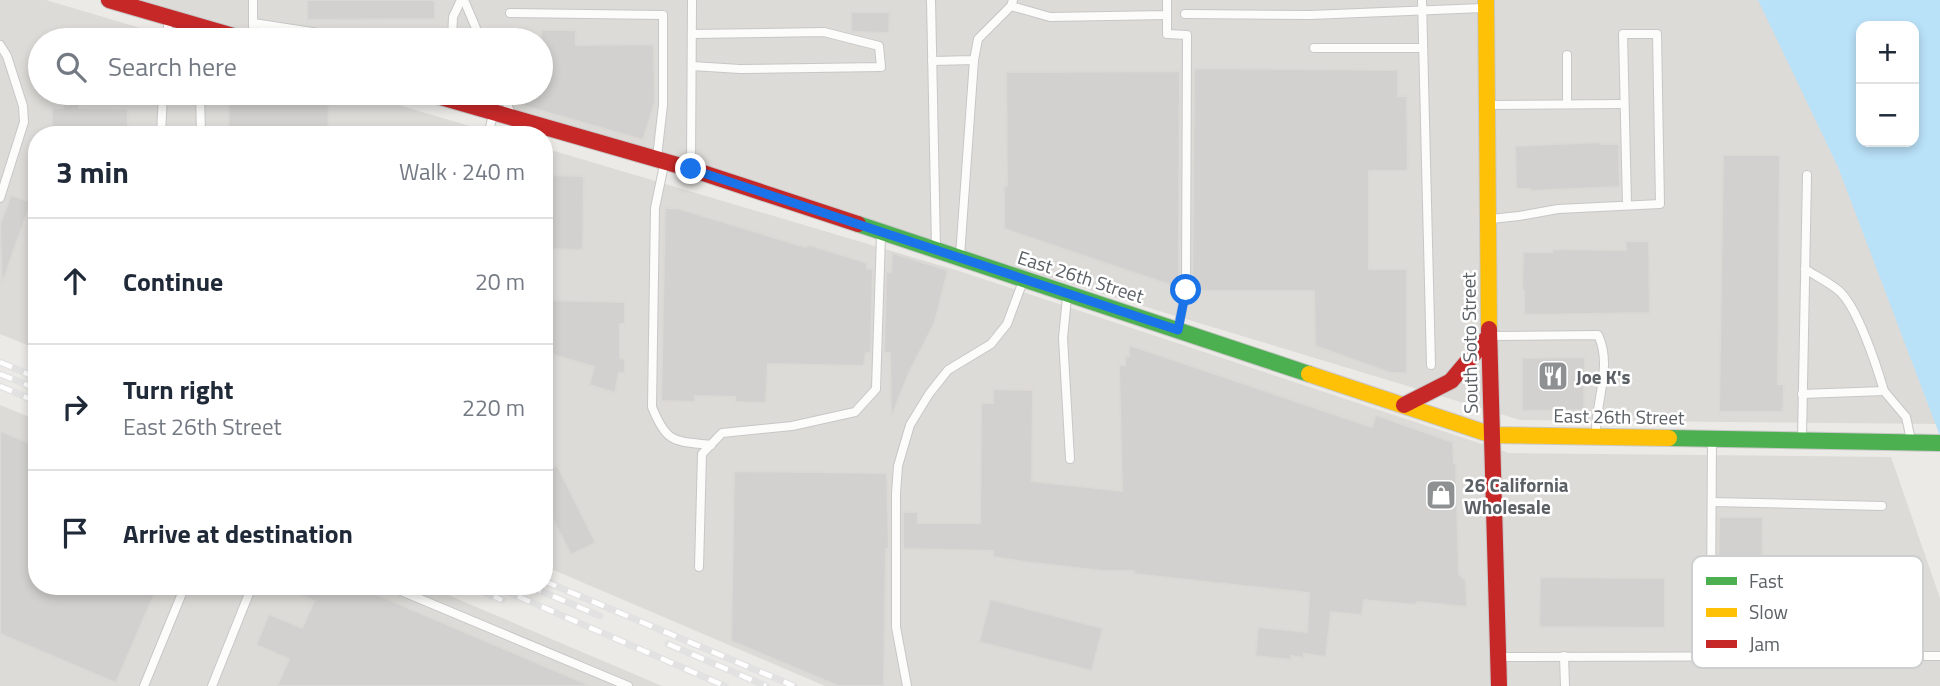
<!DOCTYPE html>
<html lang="en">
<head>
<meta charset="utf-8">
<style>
  body { margin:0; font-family:"Titillium Web",sans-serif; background:#f6f6f7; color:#1f2937 }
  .controls { position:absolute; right:21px; top:21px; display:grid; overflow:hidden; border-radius:14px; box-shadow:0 4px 10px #0003 }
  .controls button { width:63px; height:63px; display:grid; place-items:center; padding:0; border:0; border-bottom:2px solid #e0e1e3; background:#fff; color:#1f2937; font:35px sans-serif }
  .stop { position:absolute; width:21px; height:21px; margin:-16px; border:5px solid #1a73e8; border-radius:50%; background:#fff }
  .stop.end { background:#1a73e8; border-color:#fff; box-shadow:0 2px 7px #0008 }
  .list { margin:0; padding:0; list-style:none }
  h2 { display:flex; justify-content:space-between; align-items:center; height:91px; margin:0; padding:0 28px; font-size:30px }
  h2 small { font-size:23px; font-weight:400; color:#747a83 }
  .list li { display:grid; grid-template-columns:46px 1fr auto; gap:21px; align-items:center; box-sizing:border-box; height:126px; padding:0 28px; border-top:2px solid #e0e1e3 }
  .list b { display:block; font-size:26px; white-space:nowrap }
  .list p { margin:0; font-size:23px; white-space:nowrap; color:#747a83 }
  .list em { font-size:23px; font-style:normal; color:#747a83 }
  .icon { flex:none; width:38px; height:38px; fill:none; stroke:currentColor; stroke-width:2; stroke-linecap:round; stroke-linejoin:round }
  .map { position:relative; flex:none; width:1940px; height:686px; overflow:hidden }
  .search { position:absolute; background:#fff; box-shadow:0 4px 10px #0003; left:28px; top:28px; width:525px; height:77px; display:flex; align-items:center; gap:18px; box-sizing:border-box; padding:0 24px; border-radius:38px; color:#747a83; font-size:26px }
  .panel { position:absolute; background:#fff; box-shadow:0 4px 10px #0003; left:28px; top:126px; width:525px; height:469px; border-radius:28px }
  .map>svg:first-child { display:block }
</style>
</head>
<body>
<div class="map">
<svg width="1940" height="686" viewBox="0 0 1940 686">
  <rect width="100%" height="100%" fill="#eceae6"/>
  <g fill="#dddbd7" fill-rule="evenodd">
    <path d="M0 0H46L181 40H40V93H358L500 135H37V349L0 334Z"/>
    <path d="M130 0H1940V424L1520 420 438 93H541V40H264ZM1861 26H1914V142H1861Z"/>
    <path d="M544 148 959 271 1509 453 1891 457 1940 598V686H825L544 566Z"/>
    <path d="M0 405 37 420V586H427L662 686H0Z"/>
  </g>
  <path fill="#b9e1f8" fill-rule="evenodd" d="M1758 0H1940V436L1838 167ZM1861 26H1914V142H1861Z"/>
  <g fill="#d2d1cf" stroke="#dbd9d5" stroke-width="2">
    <path d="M307 0H435V19L307 20Z"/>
    <path d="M851 12H890L889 33 851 32Z"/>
    <path d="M541 30H576V45L654 44 655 102 643 140 514 103 510 93H541Z"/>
    <path d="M1194 68 1398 70V96H1407L1408 171H1369V269H1407V373H1390L1315 346 1314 291H1192Z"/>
    <path d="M1180 71 1179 288 1004 229V187L1007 186 1006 72Z"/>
    <path d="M229 93H329L328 135H228Z"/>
    <path d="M63 94H79V108L128 109V135H52V108H63Z"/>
    <path d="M1601 142V144H1619L1620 187 1530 191V189H1516L1515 146Z"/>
    <path d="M1723 155H1780L1778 384H1784L1783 412H1719Z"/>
    <path d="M544 175 584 176 583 250 544 249Z"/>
    <path d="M11 195 31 202 2 284 0 224Z"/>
    <path d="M665 208H677L805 247 810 245 867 263V268L873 269 871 353H866L864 366 768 364 766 403 735 402V397L695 396V402L661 401Z"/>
    <path d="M1625 241H1649L1650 313 1524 315V291H1522L1523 252H1552V249L1626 250Z"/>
    <path d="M892 253 948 270 935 322 909 373 891 418 890 353H884L886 271 891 272Z"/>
    <path d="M544 300 625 302V324H620V358L625 359V373H619L615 393 589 385 594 367 544 352Z"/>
    <path d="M1129 345 1372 427 1376 415 1453 442 1454 463H1456L1459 574 1466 581 1467 607 1417 602 1416 605 1364 600 1362 615 1331 612 1326 657 1304 654V658L1291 656V660L1255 656 1258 627 1307 632 1309 593 1133 574 1134 571H1103L1032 563 993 557V551L903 549V512H918V523H980L981 403H993V389L1033 390 1032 481 1122 491 1119 365H1125V356H1129Z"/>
    <path d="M1585 357 1584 410 1522 411V358Z"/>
    <path d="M0 431 37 446V586H158L116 683 0 634Z"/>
    <path d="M557 465 596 543 571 555 544 502V472Z"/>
    <path d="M734 471 887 473 889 549H886L884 686H838L731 641Z"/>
    <path d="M1719 517H1763L1762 574H1718Z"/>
    <path d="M1540 577 1665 578V628L1539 627Z"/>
    <path d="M279 586H357L591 686H277L289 659 256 645 261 633 269 614 302 628 314 601Z"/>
    <path d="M990 599 1103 628 1092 671 979 642Z"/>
  </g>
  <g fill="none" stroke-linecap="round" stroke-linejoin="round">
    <g stroke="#c7c7c7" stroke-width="10">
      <g id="lane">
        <path d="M464 0 481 40"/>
        <path d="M931 0 936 247"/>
        <path d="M1422 0 1431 365"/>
        <path d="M1011 6 1050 17 1167 15V0"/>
        <path d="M510 13 663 15V105L657 157"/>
        <path d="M1185 14 1310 15 1483 8"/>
        <path d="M1167 15V34L1187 35 1186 290 1178 328"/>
        <path d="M253 23 364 40"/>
        <path d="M166 40 169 20"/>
        <path d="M253 40V0"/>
        <path d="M452 40 453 17 461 0"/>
        <path d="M0 45 7 56 23 106 24 122 0 198"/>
        <path d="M1314 48H1423"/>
        <path d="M1567 55V104"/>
        <path d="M932 61 974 60 978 39 1011 6 1013 0"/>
        <path d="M692 66 740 69 881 67 879 46 824 32 692 34"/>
        <path d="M200 93 201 135"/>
        <path d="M503 93 510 112"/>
        <path d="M1491 105 1624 104"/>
        <path d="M161 135 163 93"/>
        <path d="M488 135 493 115"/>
        <path d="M664 165 655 208 652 407C667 444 674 441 711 445"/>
        <path d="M691 167 692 0"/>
        <path d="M1491 219 1519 216 1558 209 1660 204 1657 34H1623L1627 204"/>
        <path d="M960 256 974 60"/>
        <path d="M1067 297 1063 338 1070 459"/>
        <path d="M1492 336 1598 335C1613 365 1595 403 1596 434"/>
        <path d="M1884 391 1906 417 1911 440"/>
        <path d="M1802 394 1884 391C1877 367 1857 305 1838 290 1828 282 1816 276 1805 269"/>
        <path d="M1802 438 1807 175"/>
        <path d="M1712 442 1711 601 1771 602"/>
        <path d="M1712 502 1882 506"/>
        <path d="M699 567 702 454 722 433 792 426 855 412 876 389 881 235"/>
        <path d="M389 586 628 686"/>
        <path d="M1564 656 1565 686"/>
        <path d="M1501 657 1940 656"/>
        <path d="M144 686 185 586"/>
        <path d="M212 686 252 586"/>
        <path d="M907 686 896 627V493L898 466 910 425 929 394 948 370 991 344 1007 324 1023 281"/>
      </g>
    </g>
    <g stroke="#c8c8c8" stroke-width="18">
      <g id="fast">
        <path d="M858 224 1309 374"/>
        <path d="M1669 438 1940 443"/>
      </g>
    </g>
    <g stroke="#c8c8c8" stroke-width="18">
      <g id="slow">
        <path d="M1486 0 1489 329"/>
        <path d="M1309 374 1492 435 1669 438"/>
      </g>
    </g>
    <g stroke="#c8c8c8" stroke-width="18">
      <g id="jam">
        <path d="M109 0 247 40"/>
        <path d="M427 93 691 169 858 224"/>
        <path d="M1489 329 1499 686"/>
        <path d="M1404 405 1451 381 1489 336"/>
      </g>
    </g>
    <use href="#lane" stroke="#fcfcfb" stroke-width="8"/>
    <use href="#fast" stroke="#4caf50" stroke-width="16"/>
    <use href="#slow" stroke="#ffc107" stroke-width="16"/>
    <use href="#jam" stroke="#c62828" stroke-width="16"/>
    <g stroke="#e3e2e3" stroke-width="7">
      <g id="rail">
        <path d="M0 362 37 378"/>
        <path d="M0 374 37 389"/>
        <path d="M0 386 37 402"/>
        <path d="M544 581 794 686"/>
        <path d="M470 586 502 600"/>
        <path d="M494 586 725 686"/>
        <path d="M529 586 600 616"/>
        <path d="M668 644 766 686"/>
      </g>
    </g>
    <use href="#rail" stroke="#fff" stroke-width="4.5" stroke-dasharray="13" stroke-linecap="butt"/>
  </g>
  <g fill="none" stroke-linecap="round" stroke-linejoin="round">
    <path stroke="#1a73e8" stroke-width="9" d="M691 169 1178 330 1186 290"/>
  </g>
  <defs>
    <g id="restaurant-square" transform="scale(1.575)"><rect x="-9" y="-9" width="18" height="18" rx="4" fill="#8e9092" stroke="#fff"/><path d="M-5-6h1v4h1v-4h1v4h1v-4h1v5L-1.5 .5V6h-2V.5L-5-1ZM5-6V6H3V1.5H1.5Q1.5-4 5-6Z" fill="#fff"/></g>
    <g id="shop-square" transform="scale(1.575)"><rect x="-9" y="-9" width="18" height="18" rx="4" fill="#8e9092" stroke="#fff"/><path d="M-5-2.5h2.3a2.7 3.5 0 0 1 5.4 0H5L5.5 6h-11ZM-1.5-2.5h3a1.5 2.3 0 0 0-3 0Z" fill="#fff"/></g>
  </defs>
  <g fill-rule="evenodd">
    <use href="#restaurant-square" x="1553" y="376"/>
    <use href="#shop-square" x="1441" y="495"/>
  </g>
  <g text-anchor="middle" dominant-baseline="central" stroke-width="5" stroke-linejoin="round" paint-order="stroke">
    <g font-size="19" fill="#5b6065" stroke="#fff">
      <text transform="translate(1081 276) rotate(18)">East 26th Street</text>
      <text transform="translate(1469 343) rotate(-91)">South Soto Street</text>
      <text transform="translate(1619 416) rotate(1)">East 26th Street</text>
    </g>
    <g font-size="19" font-weight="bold" fill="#5b6065" stroke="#fff" text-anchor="start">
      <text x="1576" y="376">Joe K's</text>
      <text x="1464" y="484">26 California<tspan x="1464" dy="22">Wholesale</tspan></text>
    </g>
  </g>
  <rect x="1692" y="556" width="231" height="112" rx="10" fill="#fff" stroke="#cecfd1" stroke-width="2"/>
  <rect x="1706" y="577" width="31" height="8" fill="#4caf50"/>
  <rect x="1706" y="608" width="31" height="9" fill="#ffc107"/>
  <rect x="1706" y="640" width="31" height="8" fill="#c62828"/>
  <g font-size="19" fill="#5b6065">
    <text x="1749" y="588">Fast</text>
    <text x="1749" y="619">Slow</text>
    <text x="1749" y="651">Jam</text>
  </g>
</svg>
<div class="controls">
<button>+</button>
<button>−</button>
</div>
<div class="stop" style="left:1186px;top:290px"></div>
<div class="stop end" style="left:691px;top:169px"></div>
<div class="search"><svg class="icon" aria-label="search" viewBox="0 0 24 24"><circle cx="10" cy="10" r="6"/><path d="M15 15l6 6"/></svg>Search here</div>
<section class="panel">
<h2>3 min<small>Walk · 240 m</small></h2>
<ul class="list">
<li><svg class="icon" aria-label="ahead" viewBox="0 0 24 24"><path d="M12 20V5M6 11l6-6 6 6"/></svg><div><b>Continue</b></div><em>20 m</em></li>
<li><svg class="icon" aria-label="right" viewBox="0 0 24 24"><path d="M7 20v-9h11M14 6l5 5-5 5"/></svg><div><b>Turn right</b><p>East 26th Street</p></div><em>220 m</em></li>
<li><svg class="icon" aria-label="arrive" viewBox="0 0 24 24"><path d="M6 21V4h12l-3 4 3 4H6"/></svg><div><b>Arrive at destination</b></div></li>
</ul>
</section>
</div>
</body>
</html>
